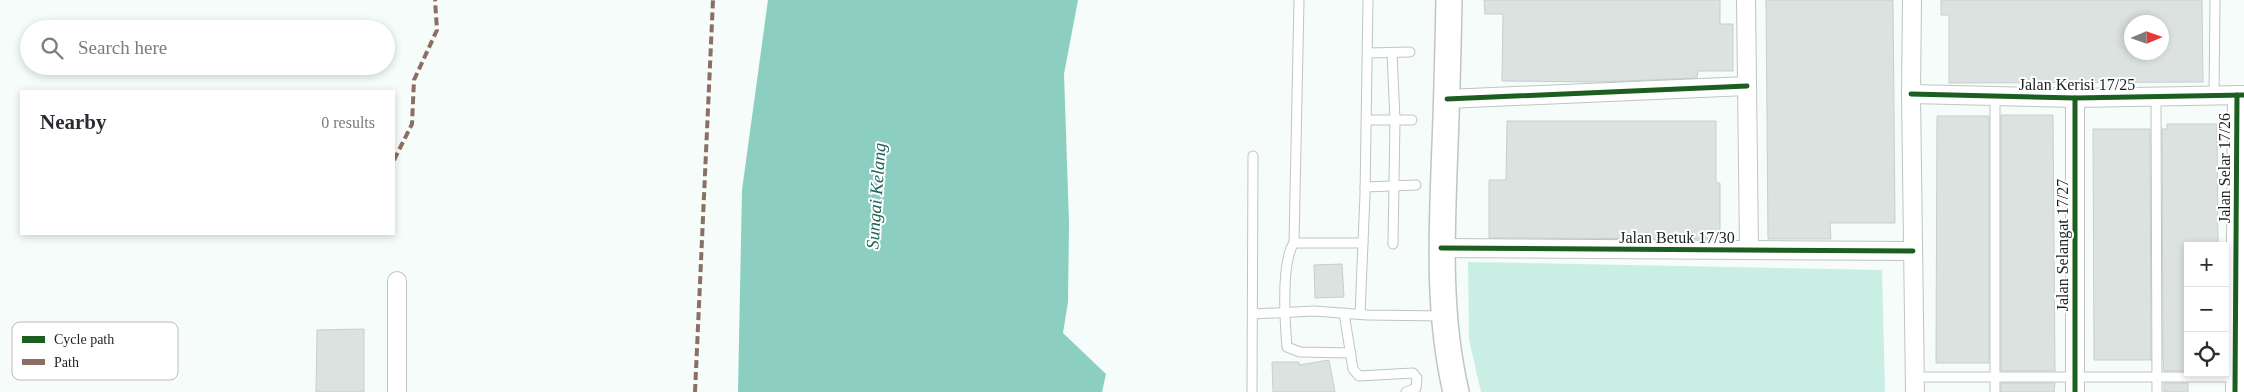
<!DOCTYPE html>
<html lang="en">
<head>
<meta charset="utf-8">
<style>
  body { margin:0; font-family:"Times New Roman",serif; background:#f2f2f3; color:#2b2b33 }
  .controls { position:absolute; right:15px; bottom:15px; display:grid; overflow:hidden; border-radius:0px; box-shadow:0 2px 8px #0003 }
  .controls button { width:45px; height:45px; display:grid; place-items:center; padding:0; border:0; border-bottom:1px solid #e1e1e2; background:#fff; color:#2b2b33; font:25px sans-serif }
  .compass { position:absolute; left:2124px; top:15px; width:45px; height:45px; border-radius:50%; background:#fff; box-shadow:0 2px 8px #0003; rotate:88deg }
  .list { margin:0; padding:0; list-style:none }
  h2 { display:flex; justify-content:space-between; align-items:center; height:65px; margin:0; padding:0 20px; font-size:21px }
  h2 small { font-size:16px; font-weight:400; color:#7c7c81 }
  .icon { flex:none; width:28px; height:28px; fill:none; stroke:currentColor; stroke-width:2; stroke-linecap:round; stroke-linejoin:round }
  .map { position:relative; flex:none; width:2244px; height:392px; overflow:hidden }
  .search { position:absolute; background:#fff; box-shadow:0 2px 8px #0003; left:20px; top:20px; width:375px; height:55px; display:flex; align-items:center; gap:12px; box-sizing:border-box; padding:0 18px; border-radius:28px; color:#7c7c81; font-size:19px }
  .panel { position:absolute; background:#fff; box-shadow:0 2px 8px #0003; left:20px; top:90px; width:375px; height:145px; border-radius:0px }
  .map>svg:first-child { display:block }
</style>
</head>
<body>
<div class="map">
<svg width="2244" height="392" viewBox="0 0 2244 392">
  <rect width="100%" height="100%" fill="#f5fcfa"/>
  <path fill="#c9efe5" d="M1468 262 1882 270 1885 392H1481L1469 340Z"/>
  <path fill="#8ccfc0" d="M768 0H1078L1064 74 1069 223 1068 302 1063 333 1106 374 1102 392H738L742 190Z"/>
  <g fill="#dce2e0" stroke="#c8cecc" fill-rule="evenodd">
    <path d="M1484 0H1720V24H1733V71H1698L1697 78 1601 82 1502 81 1503 14H1485Z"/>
    <path d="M1766 0H1893L1895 223H1830L1831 239H1768Z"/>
    <path d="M1941 0H2202L2203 82 1949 83V15H1941ZM2132 22H2162V52H2132Z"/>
    <path d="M2001 115H2053L2055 371H2001Z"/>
    <path d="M1937 116H1989V363H1936Z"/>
    <path d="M1507 121H1716V183H1720V239L1489 238V180H1506Z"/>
    <path d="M2167 124H2217L2218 246H2188V371H2164L2163 360 2162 129H2167Z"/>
    <path d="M2093 129H2150L2151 360H2094Z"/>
    <path d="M1342 264 1344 297 1315 298 1314 265Z"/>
    <path d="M364 329V392H316L317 330Z"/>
    <path d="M1329 360 1335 392H1273L1272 362H1299V365Z"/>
    <path d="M2001 383H2055L2054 392H2001Z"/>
    <rect x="2164" y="383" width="24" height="9"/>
  </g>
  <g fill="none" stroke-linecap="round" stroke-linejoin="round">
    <g stroke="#bfc5c3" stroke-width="11">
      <g id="lane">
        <path d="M1368 53 1410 52"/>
        <path d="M1392 53 1395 120 1393 244"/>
        <path d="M1995 96V392"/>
        <path d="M2156 96 2157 392"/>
        <path d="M2214 96 2215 0"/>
        <path d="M1367 120H1412"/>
        <path d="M1365 187 1416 185"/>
        <path d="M1294 243 1299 0"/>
        <path d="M1344 313 1353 369 1359 376 1413 373 1417 378 1416 388 1406 392"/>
        <path d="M1253 314 1314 311 1367 315 1444 316"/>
        <path d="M1360 314 1365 195 1368 0"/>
        <path d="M1351 353 1300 352 1287 347C1285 323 1281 261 1294 243H1363"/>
        <path d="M1914 377H2235"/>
        <path d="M1252 392 1253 156"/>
      </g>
    </g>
    <g stroke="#bfc5c3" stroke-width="20">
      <g id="street">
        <path d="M1746 0 1749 249"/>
        <path d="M1912 0 1911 94 1915 392"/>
        <path d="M1911 94 2075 98 2244 95"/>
        <path d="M1447 99 1747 86"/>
        <path d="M1441 248 1913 251"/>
        <path d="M397 281V392"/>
        <path d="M2075 392V98"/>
        <path d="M2235 392 2237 95"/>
      </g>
    </g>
    <g stroke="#bfc5c3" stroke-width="28">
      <path id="secondary" d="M1449 0C1448 48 1447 97 1445 145 1442 227 1437 311 1456 392"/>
    </g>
    <use href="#lane" stroke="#fefffe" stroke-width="9"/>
    <use href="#street" stroke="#fefffe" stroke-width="18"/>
    <use href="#secondary" stroke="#fefffe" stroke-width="25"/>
    <g stroke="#8d6e63" stroke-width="4" stroke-dasharray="8 4" stroke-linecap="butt">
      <path d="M394 160 412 124 414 80 437 30 435 0"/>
      <path d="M695 392 713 0"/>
    </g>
    <g stroke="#fff" stroke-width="8">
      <g id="cycleway">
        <path d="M1911 94 2075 98 2244 95"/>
        <path d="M1447 99 1747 86"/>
        <path d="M1441 248 1913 251"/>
        <path d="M2075 392V98"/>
        <path d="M2235 392 2237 95"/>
      </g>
    </g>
    <use href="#cycleway" stroke="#1b5e20" stroke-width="5"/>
  </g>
  <g text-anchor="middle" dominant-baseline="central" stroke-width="4" stroke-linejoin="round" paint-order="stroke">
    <g font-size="16" fill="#1b2120" stroke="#fff">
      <text x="2077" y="84">Jalan Kerisi 17/25</text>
      <text transform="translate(2224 168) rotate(-90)">Jalan Selar 17/26</text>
      <text x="1677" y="237">Jalan Betuk 17/30</text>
      <text transform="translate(2062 245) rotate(-90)">Jalan Selangat 17/27</text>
    </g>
    <g font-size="18" font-style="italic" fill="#1c6557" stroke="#fff">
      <text transform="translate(876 196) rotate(-86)">Sungai Kelang</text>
    </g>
  </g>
  <rect x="12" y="322" width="166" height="58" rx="8" fill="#fff" stroke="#bbbcbc" stroke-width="1"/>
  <rect x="22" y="336" width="23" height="7" fill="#1b5e20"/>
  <rect x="22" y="359" width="23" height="6" fill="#8d6e63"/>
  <g font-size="14" fill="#1b2120">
    <text x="54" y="344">Cycle path</text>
    <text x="54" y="367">Path</text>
  </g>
</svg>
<div class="controls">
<button>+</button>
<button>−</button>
<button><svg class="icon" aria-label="locate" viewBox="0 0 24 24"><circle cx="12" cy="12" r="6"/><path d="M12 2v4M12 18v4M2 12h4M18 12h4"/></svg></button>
</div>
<svg class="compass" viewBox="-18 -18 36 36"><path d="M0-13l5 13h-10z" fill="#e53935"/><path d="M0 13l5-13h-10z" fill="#7c7c81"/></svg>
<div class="search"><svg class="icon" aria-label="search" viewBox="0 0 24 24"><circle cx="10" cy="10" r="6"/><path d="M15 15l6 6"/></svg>Search here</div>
<section class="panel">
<h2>Nearby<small>0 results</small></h2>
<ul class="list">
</ul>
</section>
</div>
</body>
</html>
